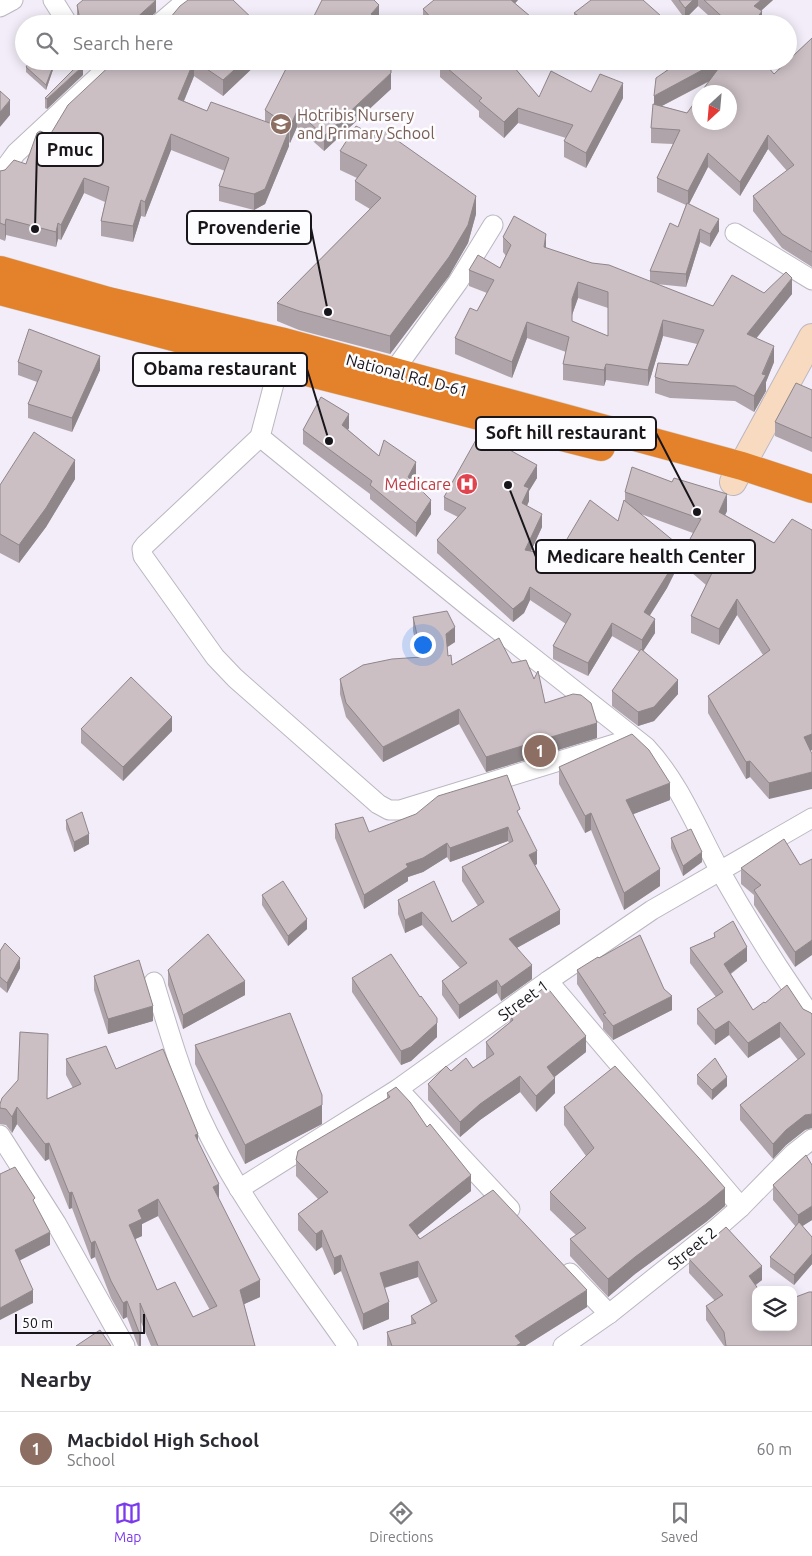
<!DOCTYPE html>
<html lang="en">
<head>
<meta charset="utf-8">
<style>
  body { margin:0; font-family:Ubuntu,sans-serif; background:#f7f7f7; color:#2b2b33 }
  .controls { position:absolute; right:15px; bottom:15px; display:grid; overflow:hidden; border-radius:10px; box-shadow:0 2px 12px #0003 }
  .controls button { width:45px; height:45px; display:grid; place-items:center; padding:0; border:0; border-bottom:1px solid #e1e1e2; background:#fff; color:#2b2b33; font:25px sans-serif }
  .compass { position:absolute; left:692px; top:85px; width:45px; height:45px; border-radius:50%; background:#fff; box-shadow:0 2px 12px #0003; rotate:206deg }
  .scale { position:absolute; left:15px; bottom:12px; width:130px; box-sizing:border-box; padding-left:5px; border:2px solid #18161a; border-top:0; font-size:14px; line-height:18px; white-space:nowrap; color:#18161a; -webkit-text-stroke:4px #fdfcfe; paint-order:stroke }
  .you { position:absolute; left:422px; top:644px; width:18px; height:18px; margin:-12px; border:4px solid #fff; border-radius:50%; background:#1a73e8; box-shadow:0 0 0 8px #1a73e833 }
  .badge { display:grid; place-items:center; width:32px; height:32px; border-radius:50%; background:#7c3aed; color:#fff; font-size:16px; font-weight:700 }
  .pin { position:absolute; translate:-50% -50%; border:2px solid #fff; box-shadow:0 1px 5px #0006 }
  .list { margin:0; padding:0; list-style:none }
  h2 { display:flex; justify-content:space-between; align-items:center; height:65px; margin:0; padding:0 20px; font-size:21px }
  h2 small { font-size:16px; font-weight:400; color:#7c7c81 }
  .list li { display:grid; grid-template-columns:32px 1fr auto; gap:15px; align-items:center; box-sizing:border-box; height:75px; padding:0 20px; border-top:1px solid #e1e1e2 }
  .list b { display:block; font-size:19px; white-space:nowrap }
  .list p { margin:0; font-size:16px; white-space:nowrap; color:#7c7c81 }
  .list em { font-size:16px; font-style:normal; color:#7c7c81 }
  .icon { flex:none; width:28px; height:28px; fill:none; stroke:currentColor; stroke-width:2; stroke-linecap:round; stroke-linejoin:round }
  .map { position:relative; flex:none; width:812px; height:1346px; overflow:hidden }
  .search { position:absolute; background:#fff; box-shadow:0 2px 12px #0003; left:15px; right:15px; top:15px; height:55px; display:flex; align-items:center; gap:12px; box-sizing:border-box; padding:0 18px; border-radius:28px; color:#7c7c81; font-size:19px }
  .sheet { height:140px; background:#fff }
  nav { display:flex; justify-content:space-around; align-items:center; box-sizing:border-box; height:70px; border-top:1px solid #e1e1e2; background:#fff; font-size:14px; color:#7c7c81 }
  nav a { display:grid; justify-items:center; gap:2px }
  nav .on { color:#7c3aed }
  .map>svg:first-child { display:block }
</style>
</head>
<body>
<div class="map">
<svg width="812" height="1346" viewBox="0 0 812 1346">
  <rect width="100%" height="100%" fill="#f2edf8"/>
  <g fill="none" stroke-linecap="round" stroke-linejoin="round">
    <g stroke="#bbb7c1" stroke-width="21">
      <g id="street">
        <path d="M53 0 68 24"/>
        <path d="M0 7 13 0"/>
        <path d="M159 24 187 0"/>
        <path d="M0 175 16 153 115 61"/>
        <path d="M735 233 812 280"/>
        <path d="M282 353 260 437 474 611 646 747C679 782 697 829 720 871 748 921 779 970 812 1017"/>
        <path d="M393 372 458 282 493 225"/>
        <path d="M260 437 145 545 142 549 143 556 215 657 235 678 378 804 389 810H400L621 742"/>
        <path d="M548 981 741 1207"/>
        <path d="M154 982C167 1025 180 1070 198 1112 236 1196 295 1270 348 1346"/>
        <path d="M398 1089 510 1209"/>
        <path d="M0 1135 56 1223 125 1346"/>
        <path d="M239 1189 398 1089 548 981 652 910 812 818"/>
        <path d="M570 1273 609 1314"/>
        <path d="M563 1346 609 1314 717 1228 741 1207 793 1154 812 1139"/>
      </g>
    </g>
    <g stroke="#bbb7c1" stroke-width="28">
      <path id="secondary" d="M733 482 812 337"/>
    </g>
    <g stroke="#d1d0d1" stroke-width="29">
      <g id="highway">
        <path d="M0 270 108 301 284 342 742 466 812 489"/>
        <path d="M0 291 279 365 601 447"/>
      </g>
    </g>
    <use href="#street" stroke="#fff" stroke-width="19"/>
    <use href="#secondary" stroke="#f7dabf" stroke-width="26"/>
    <use href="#highway" stroke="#e4822b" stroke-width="28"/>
  </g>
  <g fill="#afa4a9" fill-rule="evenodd">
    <path d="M518 0 515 3 537 24H423V9Z"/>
    <path d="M671 0H773L761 11 762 22 760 24H718L698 6 685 19Z"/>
    <path d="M77 5 156 12 143 24H78L77 17Z"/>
    <path d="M574 13 670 24H681H574Z"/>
    <path d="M812 38V267L782 248 753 211V196L787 171 768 149 740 196 708 167 689 204 719 231 710 247 700 242 686 287 656 284 713 306 764 293 792 294 756 338 774 362 766 382V391L754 412 735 401 670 398 655 393V377L688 365 697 344 663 336 648 386 606 380 604 386 563 380V364L566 352 527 338 512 378 455 354V338L477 311 487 293 469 286V270L500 268 506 256 503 252V237L546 248 650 282V271L678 227 686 205 657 192V178L673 144 651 143V128L654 104 667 71 659 65V61H763L774 74ZM710 81 687 113 662 106ZM578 298 608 308V336L572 321V315Z"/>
    <path d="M56 61 46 90 26 72V67Z"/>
    <path d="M115 61H260L223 96 194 76 184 101 207 111 265 122V110L391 89 324 151 297 127 290 143 289 142V146L265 204 254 210 219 201V186L225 171 171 150 145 217 141 216 133 242 101 236V221L105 202 84 193 61 240 58 239 56 247 6 235 5 241 0 239V171L26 164 50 135Z"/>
    <path d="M440 62 512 65 539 97 591 92 623 98 586 168 564 157V141L566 138 518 123 504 138 479 117V111L440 77Z"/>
    <path d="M83 75 47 109 45 108V98Z"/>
    <path d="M340 151 476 214 468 243 449 276 390 354 299 330 277 321V303L370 209 355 200V181L357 178 340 170Z"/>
    <path d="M18 362 100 370 72 432 28 418V404L37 382 18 375Z"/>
    <path d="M812 390V452L775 436V422Z"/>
    <path d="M349 428 348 430 379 456 416 477 413 481 431 514 416 537 370 499V494L303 444V430Z"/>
    <path d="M495 448 537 478 529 491V501L527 506 542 527 531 551 557 556 618 521 625 501V492L727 511 725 515 774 543 812 530V750L810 751 769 799 750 777 746 779 708 713V696L763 655 737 615 719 645 691 633V616L706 585 684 566V550L693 533 641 514 681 560 667 588 649 616 655 633 643 651 678 694 654 721 638 726 612 706V691L640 652 612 636 588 676 553 659V646L566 624 530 600 524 613 513 622 437 553V540L458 517 444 510V497Z"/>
    <path d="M75 479 46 527 19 563 0 553V485Z"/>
    <path d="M413 617 455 642 447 647 448 656 452 665 512 663 534 679 545 703 597 738 486 772 459 724 383 762 346 717 340 694V679L419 657 413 631Z"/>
    <path d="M81 729 172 731 123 781 81 743Z"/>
    <path d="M559 767 670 800 633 814 660 886 624 910 591 830 585 833 559 784Z"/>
    <path d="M520 816 537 864 535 865 560 924 517 948 532 979 501 1001 497 993 459 1019 442 995V981L460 968 422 925 405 933 398 914V900L452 922 478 906 462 881V867L509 843 508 841 450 862 447 857 423 872 408 877V881L364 909 335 838V824L369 832Z"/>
    <path d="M66 820 89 844 74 852 66 829Z"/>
    <path d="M671 838 702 862 683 876 671 848Z"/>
    <path d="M800 865 795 967 754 905V895L741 884V868Z"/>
    <path d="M262 895 307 929 288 946 262 905Z"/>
    <path d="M714 933 747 961 731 974 753 1010 765 1003 803 1009 811 1013 805 1130 786 1145 773 1159 740 1120V1105L798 1060 780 1037 748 1058 729 1035 715 1045 697 1024V1009L716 997 690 963V948L714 937Z"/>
    <path d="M0 951 20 968 7 993 0 987Z"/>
    <path d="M168 970 245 995 183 1029 168 985Z"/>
    <path d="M577 970 672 1010 613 1040 603 1029V1023L577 984Z"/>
    <path d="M94 976 153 1021 108 1034 94 990Z"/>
    <path d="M352 978 437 1037 411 1061 401 1065 352 992Z"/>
    <path d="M510 1015 586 1052 554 1077 555 1093 536 1112 520 1092 480 1120 460 1137 428 1100V1084L451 1071 473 1068 486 1059V1042L510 1022Z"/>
    <path d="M195 1045 322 1113V1124L245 1164 195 1064Z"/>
    <path d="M66 1059 116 1069 198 1143 219 1200 260 1297 244 1304 255 1346H151L141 1322V1346H138L127 1317 123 1319 111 1298 95 1257 91 1259 72 1208 69 1209 49 1159 45 1161 17 1124 12 1133 6 1125 0 1124V1104L18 1080 47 1099 73 1088 66 1075ZM158 1216 210 1310 193 1317 157 1290 135 1239 142 1236V1224Z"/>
    <path d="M697 1075 727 1086 712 1100 697 1084Z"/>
    <path d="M387 1093 427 1127 471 1191 417 1235 420 1239 587 1307 525 1346H387V1332L411 1325V1316L431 1304 418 1277 385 1288 389 1319 363 1330 341 1271 334 1275 322 1247 316 1251 298 1230V1214L318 1199 296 1176V1160L387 1098Z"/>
    <path d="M564 1107 725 1206 706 1222 635 1274 608 1297 570 1256V1239L576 1235 550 1210V1192L586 1156 564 1125Z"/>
    <path d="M773 1185 812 1220 802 1226 812 1237V1264L794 1285 770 1267V1257L796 1227 773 1200Z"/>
    <path d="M689 1259 762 1280 756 1285V1327L812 1346H724L706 1320V1306L715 1301 689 1273Z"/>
  </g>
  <g fill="#8e8689">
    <path d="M156 0V12L143 24H130Z"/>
    <path d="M507 0H518L507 12Z"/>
    <path d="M693 0H698V6L685 19V8Z"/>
    <path d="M761 0H773L754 17V6Z"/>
    <path d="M379 5V21L371 14Z"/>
    <path d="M762 11V22L760 24H753Z"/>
    <path d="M98 19V24H93Z"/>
    <path d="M55 61H56L46 90V85Z"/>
    <path d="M194 61V76L178 115V99Z"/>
    <path d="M244 61H260L223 96V80Z"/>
    <path d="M506 61H516L506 73Z"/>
    <path d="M719 61H726V72L654 110V96Z"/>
    <path d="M83 66V75L47 109V99Z"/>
    <path d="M391 73V89L324 151V136Z"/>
    <path d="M623 83V98L586 168V153Z"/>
    <path d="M10 100V115L0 127V112Z"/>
    <path d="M518 108V123L504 138V122Z"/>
    <path d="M297 111V127L290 143V127Z"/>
    <path d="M289 130V146L265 204 254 210V194Z"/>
    <path d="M171 134V150L145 217V202Z"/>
    <path d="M768 135V149L740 196V182Z"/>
    <path d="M708 153V167L688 206V191Z"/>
    <path d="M84 178V193L61 240V225Z"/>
    <path d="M476 196V214L468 243 449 276 390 354V336Z"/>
    <path d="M141 200V216L133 242V226Z"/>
    <path d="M6 219V235L5 241V225Z"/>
    <path d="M719 219V231L710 247V234Z"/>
    <path d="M58 223V239L56 247V232Z"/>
    <path d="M700 229V242L686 287V274Z"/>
    <path d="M546 234V250L544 247Z"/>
    <path d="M792 278V294L747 350V334Z"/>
    <path d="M578 282V298L572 315V299Z"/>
    <path d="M663 320V336L648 386V370Z"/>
    <path d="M527 322V338L512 378V362Z"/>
    <path d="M774 346V362L766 382V391L754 412V396Z"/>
    <path d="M100 356V370L72 432V418Z"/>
    <path d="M606 364V380L604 386V370Z"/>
    <path d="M349 414V428L342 439V425Z"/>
    <path d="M75 460V479L46 527 19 563V545Z"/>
    <path d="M416 462V477L408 491V477Z"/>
    <path d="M537 465V478L529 491V501L522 516V503L524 486Z"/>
    <path d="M727 494V511L719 528V512Z"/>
    <path d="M431 500V514L416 537V523Z"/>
    <path d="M542 514V527L525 564V550Z"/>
    <path d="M681 547V560L667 588 644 625V612Z"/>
    <path d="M530 587V600L524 613 513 622V609Z"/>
    <path d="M737 599V615L719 645V629Z"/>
    <path d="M655 619V633L642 653V640Z"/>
    <path d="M612 623V636L588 676V663Z"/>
    <path d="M455 627V642L446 648V634Z"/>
    <path d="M678 680V694L654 721 638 726V712Z"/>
    <path d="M459 709V724L383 762V747Z"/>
    <path d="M172 717V731L123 781V767Z"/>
    <path d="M597 723V738L486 772V757Z"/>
    <path d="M812 734V750L804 754V737Z"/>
    <path d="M750 761V777L746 779V762Z"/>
    <path d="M812 772V789L769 799V783Z"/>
    <path d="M670 783V800L626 817V800Z"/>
    <path d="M591 813V830L585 833V816Z"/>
    <path d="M508 827V841L450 862V848Z"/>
    <path d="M89 834V844L74 852V842Z"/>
    <path d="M447 843V857L423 872 408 877V881L364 909V895L406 864Z"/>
    <path d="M537 851V864L529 869V855Z"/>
    <path d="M702 852V862L683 876V866Z"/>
    <path d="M660 869V886L624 910V893Z"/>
    <path d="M560 910V924L509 952V939Z"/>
    <path d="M422 912V925L405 933V920Z"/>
    <path d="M307 919V929L288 946V936Z"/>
    <path d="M812 940V955L795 967V952Z"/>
    <path d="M747 947V961L724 978V964Z"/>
    <path d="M20 958V968L7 993V983Z"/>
    <path d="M532 965V979L501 1001V987Z"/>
    <path d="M497 980V993L459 1019V1005Z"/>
    <path d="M245 981V995L183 1029V1015Z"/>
    <path d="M672 996V1010L613 1040V1026Z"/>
    <path d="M153 1006V1021L108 1034V1019Z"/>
    <path d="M729 1021V1035L715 1045V1030Z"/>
    <path d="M780 1022V1037L748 1058V1043Z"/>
    <path d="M437 1023V1037L411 1061 401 1065V1051Z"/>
    <path d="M586 1036V1052L547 1083V1067Z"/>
    <path d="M520 1076V1092L480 1120 460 1137V1122L480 1104Z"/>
    <path d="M727 1077V1086L712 1100V1090Z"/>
    <path d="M555 1078V1093L536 1112V1096Z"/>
    <path d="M322 1095V1124L245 1164V1145Z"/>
    <path d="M17 1107V1124L12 1133V1117Z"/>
    <path d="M812 1114V1128L805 1130 786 1145 773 1159V1144L786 1130 805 1115Z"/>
    <path d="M198 1134V1150L195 1135Z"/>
    <path d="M49 1143V1159L45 1161V1144Z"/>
    <path d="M471 1175V1191L409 1242V1225Z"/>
    <path d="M219 1184V1200L213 1187Z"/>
    <path d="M725 1188V1206L706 1222 635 1274 608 1297V1279L635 1257Z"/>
    <path d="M72 1192V1208L69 1209V1193Z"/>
    <path d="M158 1199V1216L142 1224V1236L129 1242V1225L138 1210Z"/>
    <path d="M812 1206V1220L798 1229V1215Z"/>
    <path d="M322 1230V1247L316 1251V1234Z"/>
    <path d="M50 1232V1245L15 1263V1250Z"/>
    <path d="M95 1241V1257L91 1259V1243Z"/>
    <path d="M812 1254V1264L794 1285V1275Z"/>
    <path d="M341 1255V1271L334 1275V1258Z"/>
    <path d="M418 1261V1277L380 1289V1273Z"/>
    <path d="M762 1266V1280L749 1289V1276Z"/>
    <path d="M260 1280V1297L240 1306V1290Z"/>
    <path d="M33 1290V1303L0 1320V1308Z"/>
    <path d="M587 1290V1307L525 1346H515V1336Z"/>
    <path d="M127 1301V1317L123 1319V1303Z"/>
    <path d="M389 1302V1319L363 1330V1314Z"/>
    <rect x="139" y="1332" width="2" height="14"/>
  </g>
  <g fill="#cbbfc4" stroke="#8e8689" fill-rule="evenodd">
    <path d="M83 0H156L130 24H106L98 19 93 24H86L79 15 77 5Z"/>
    <path d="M188 0H233L258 24H165L180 6Z"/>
    <path d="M322 0H374L379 5 371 14 383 24H310Z"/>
    <path d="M434 0H511L537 22 535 24H437L423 9Z"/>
    <path d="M591 0H643L670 24 673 19 681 24H591L574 13Z"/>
    <path d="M679 0H693L685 8Z"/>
    <path d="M704 0H761L754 6 762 11 753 24H730Z"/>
    <path d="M812 38V252L782 234 753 196 794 165 768 135 740 182 708 153 688 191 657 178 680 130 651 128 653 104 687 113 700 95V122H730V92H701L724 61H763L774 74Z"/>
    <path d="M30 61H55L46 85 26 67Z"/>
    <path d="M115 61H194L178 99 207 111 211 102 289 130 265 189 254 194 219 186 229 158 171 134 145 202 141 200 133 226 101 221 109 187 84 178 61 225 58 223 56 232 6 219 5 225 0 223V171L5 170 14 160 26 164 37 133 40 131 50 135 68 105Z"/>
    <path d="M195 61H244L223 80Z"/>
    <path d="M290 61H387L391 65V73L324 136 297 111 290 127 265 110Z"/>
    <path d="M440 61H509L539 97 551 71 591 92 600 74 623 83 586 153 564 141 573 125 518 108 504 122 479 101 482 98 440 62Z"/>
    <path d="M675 61H719L654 96 656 78 678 63Z"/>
    <path d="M81 62 83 66 47 99 45 98Z"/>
    <path d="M0 91 10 100 0 112Z"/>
    <path d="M356 126 379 138 384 131 476 196 468 225 449 257 390 336 299 311 277 303 381 198 355 181 367 165 340 151Z"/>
    <path d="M687 203 719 219 710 234 700 229 686 274 650 271 670 223 678 227Z"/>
    <path d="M514 216 546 234 544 247 592 263 609 265 713 306 732 275 764 293 786 272 792 278 747 334 774 346 762 374 766 375 754 396 735 386 670 382 655 377 658 363 688 365 704 330 663 320 648 370 606 364 604 370 563 364 569 337 527 322 512 362 455 338 470 308 477 311 494 280 469 270 478 255 500 268 511 245 503 237ZM578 282 608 292V336L572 321V299Z"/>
    <path d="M29 329 100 356 72 418 28 404 42 371 18 362Z"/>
    <path d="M796 383 812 390V438L775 422Z"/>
    <path d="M321 397 349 414 342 425 379 456 384 440 416 462 408 477 431 500 416 523 370 485 372 481 303 430Z"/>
    <path d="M34 432 75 460 46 508 19 545 0 534V485Z"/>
    <path d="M477 438 495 448 497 443 537 465 524 486 529 488 522 503 542 514 525 550 557 556 590 500 618 521 624 500 681 547 667 575 644 612 655 619 642 640 612 623 588 663 553 646 571 614 530 587 524 600 513 609 437 540 466 508 444 497Z"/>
    <path d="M632 467 672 482 674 478 727 494 719 512 774 543 792 519 812 530V734L804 737 812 754V772L769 783 750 761 746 762 708 696 770 650 737 599 719 629 691 616 712 573 684 550 701 519 625 492Z"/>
    <path d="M447 611 455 627 446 634 448 656 451 655 452 665 499 638 512 663 526 660 534 679 538 671 545 703 573 694 581 695 591 703 597 723 486 757 459 709 383 747 346 703 340 679 363 665 392 659 422 657 413 617Z"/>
    <path d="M641 649 678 680 654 707 638 712 612 691Z"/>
    <path d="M131 677 172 717 123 767 81 729Z"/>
    <path d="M632 734 649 750 670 783 626 800 660 869 624 893 591 813 585 816 559 767Z"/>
    <path d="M507 775 520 809 517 811 537 851 529 855 560 910 509 939 532 965 501 987 497 980 459 1005 442 981 467 963 422 912 405 920 398 900 434 881 452 922 484 902 462 867 513 841 508 827 450 848 447 843 423 858 406 864 408 867 364 895 335 824 363 817 369 832 416 814 438 796Z"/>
    <path d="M82 812 89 834 74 842 66 820Z"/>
    <path d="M691 829 702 852 683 866 671 838Z"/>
    <path d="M784 839 800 865 812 859V940L795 952 754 890 761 885 741 868Z"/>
    <path d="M283 881 307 919 288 936 262 895Z"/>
    <path d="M733 921 747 947 724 964 753 1010 764 1002 765 1003 787 985 803 1009 811 1013 812 1014V1114L805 1115 786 1130 773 1144 740 1105 805 1054 780 1022 748 1043 729 1021 715 1030 697 1009 723 992 690 948 715 937 714 933Z"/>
    <path d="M208 934 245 981 183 1015 168 970Z"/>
    <path d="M640 935 664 989 672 996 613 1026 603 1014 606 1013 577 970 598 957 599 958Z"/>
    <path d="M5 943 20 958 7 983 0 977V951Z"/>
    <path d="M391 954 420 997 421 996 437 1018V1023L411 1047 401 1051 352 978Z"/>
    <path d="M139 960 153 1006 108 1019 94 976Z"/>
    <path d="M546 986 586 1036 547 1067 555 1078 536 1096 520 1076 480 1104 460 1122 428 1084 446 1066 451 1071 466 1058 473 1068 494 1054 486 1042 513 1020 510 1015Z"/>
    <path d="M290 1013 322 1095V1105L245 1145 195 1045Z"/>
    <path d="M20 1032 48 1034 47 1099 81 1084 66 1059 106 1046 116 1069 163 1049 198 1134 195 1135 219 1184 213 1187 260 1280 240 1290 255 1346H158L140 1303 141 1332H139L127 1301 123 1303 111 1281 95 1241 91 1243 72 1192 69 1193 49 1143 45 1144 17 1107 12 1117 6 1109 0 1108V1104L2 1098 18 1080ZM158 1199 217 1306 193 1317 175 1282 157 1290 129 1225 142 1219 138 1210Z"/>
    <path d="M715 1058 727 1077 712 1090 697 1075Z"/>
    <path d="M615 1066 698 1157 725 1188 706 1204 635 1257 608 1279 570 1239 586 1228 550 1192 594 1148 564 1107Z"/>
    <path d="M396 1087 410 1102 427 1127 430 1124 471 1175 409 1225 420 1239 493 1190 587 1290 515 1336 521 1343 516 1346H392L387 1332 416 1323 411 1316 437 1301 418 1261 380 1273 389 1302 363 1314 341 1255 334 1258 322 1230 316 1234 298 1214 328 1192 296 1160 298 1151 390 1097 387 1093Z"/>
    <path d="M806 1155 812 1165V1206L798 1215 773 1185Z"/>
    <path d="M15 1167 35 1198 33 1200 50 1232 15 1250 33 1290 0 1308V1174Z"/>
    <path d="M799 1222 812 1237V1254L794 1275 770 1257Z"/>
    <path d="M726 1227 762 1266 749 1276 759 1290H756V1327H793V1298L809 1292H812V1346H726L724 1332 706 1306 723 1295 689 1259Z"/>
    <path d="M100 1330 111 1346H76Z"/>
  </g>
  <defs>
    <g id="school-disc" transform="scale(1.125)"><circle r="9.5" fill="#8d6e63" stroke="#fdfcfe"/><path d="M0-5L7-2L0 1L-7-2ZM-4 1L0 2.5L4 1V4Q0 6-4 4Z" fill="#fff"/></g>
    <g id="hospital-disc" transform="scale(1.125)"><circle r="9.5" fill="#e0444e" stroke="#fdfcfe"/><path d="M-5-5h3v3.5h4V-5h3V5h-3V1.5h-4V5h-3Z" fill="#fff"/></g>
  </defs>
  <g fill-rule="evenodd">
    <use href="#school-disc" x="281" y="124"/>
    <use href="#hospital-disc" x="467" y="484"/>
  </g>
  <g text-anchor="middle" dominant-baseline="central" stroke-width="5" stroke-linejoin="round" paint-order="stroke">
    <g font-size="16" fill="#785e54" stroke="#fdfcfe" text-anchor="start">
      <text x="297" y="115">Hotribis Nursery<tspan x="297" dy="18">and Primary School</tspan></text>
    </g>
    <g font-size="16" fill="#18161a" stroke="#fdfcfe">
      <text transform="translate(407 375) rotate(15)">National Rd. D-61</text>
      <text transform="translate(523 1000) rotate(-36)">Street 1</text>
      <text transform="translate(692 1248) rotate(-39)">Street 2</text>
    </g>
    <g font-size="16" fill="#be3a42" stroke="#fdfcfe" text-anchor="end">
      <text x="451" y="484">Medicare</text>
    </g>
  </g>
  <path fill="none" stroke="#18161a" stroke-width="2" d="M35 229L37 149M328 312L311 228M329 441L307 369M697 512L656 433M508 485L536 557"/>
  <g fill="#18161a" stroke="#fdfcfe" stroke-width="2">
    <circle cx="35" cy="229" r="5"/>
    <circle cx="328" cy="312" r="5"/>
    <circle cx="329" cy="441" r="5"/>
    <circle cx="697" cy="512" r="5"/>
    <circle cx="508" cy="485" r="5"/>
  </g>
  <g fill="#fdfcfe" stroke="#18161a" stroke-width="2">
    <rect x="37" y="133" width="66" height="33" rx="5"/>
    <rect x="187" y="211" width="124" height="33" rx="5"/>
    <rect x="133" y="353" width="174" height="33" rx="5"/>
    <rect x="476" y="417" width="180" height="33" rx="5"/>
    <rect x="536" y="540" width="219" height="33" rx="5"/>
  </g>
  <g font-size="18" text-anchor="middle" font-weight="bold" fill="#18161a">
    <text x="70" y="156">Pmuc</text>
    <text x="249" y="234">Provenderie</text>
    <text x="220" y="375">Obama restaurant</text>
    <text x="566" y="439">Soft hill restaurant</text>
    <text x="646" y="563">Medicare health Center</text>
  </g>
</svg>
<div class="controls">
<button><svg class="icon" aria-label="layers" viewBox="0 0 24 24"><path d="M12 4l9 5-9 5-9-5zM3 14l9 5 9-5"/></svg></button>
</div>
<svg class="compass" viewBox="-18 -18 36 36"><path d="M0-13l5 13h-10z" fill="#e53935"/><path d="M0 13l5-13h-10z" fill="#7c7c81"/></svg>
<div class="scale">50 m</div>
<div class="you"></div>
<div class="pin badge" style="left:540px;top:751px;background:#8d6e63">1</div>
<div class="search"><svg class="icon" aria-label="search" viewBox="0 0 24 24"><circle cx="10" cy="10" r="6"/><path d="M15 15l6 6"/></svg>Search here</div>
</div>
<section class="sheet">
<h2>Nearby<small></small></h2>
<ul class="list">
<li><span class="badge" style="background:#8d6e63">1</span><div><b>Macbidol High School</b><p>School</p></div><em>60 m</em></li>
</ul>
</section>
<nav>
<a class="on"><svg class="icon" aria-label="map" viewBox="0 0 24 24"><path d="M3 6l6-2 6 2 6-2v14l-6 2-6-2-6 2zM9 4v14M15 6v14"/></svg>Map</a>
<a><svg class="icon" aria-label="directions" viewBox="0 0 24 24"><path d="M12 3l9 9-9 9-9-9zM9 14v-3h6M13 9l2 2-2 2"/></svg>Directions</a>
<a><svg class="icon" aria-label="saved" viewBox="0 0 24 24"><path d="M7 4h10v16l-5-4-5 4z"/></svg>Saved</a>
</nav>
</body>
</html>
